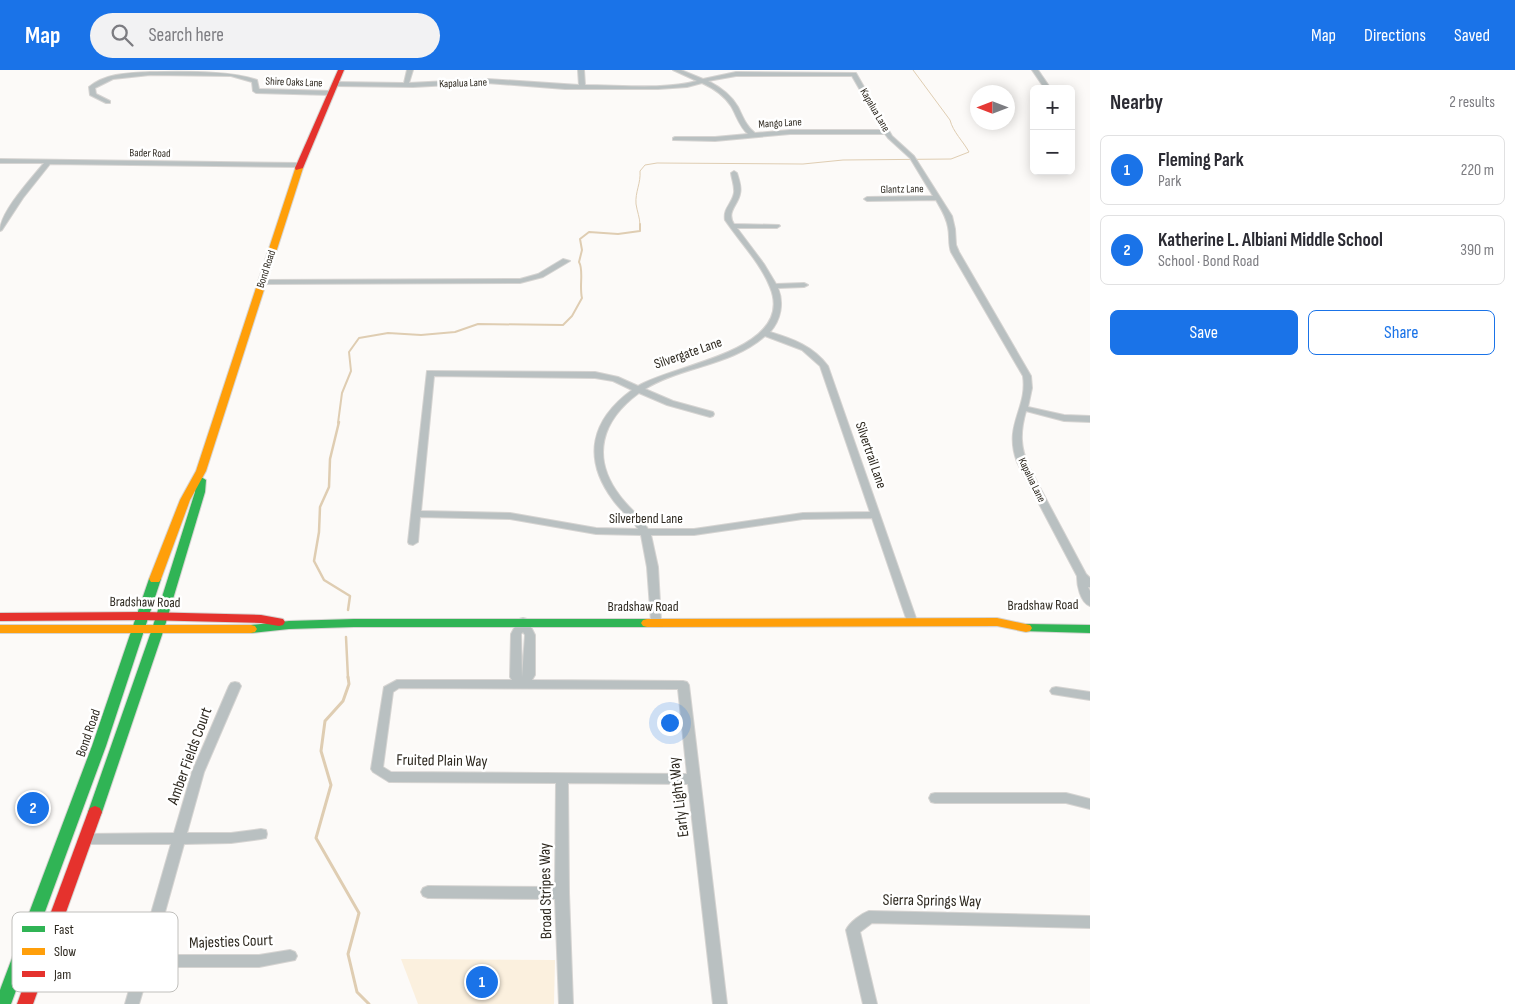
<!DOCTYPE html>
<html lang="en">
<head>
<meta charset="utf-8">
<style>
  body { margin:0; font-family:"Sofia Sans Condensed",sans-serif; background:#f2f2f3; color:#2b2b33 }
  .controls { position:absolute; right:15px; top:15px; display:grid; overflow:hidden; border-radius:8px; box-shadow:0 2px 12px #0003 }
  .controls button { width:45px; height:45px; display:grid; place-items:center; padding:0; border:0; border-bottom:1px solid #e1e1e2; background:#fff; color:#2b2b33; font:25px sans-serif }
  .compass { position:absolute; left:970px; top:15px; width:45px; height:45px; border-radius:50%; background:#fff; box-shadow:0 2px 12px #0003; rotate:270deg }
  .you { position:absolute; left:669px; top:652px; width:18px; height:18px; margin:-12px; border:4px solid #fff; border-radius:50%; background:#1a73e8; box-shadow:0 0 0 8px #1a73e833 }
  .badge { display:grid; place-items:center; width:32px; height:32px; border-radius:50%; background:#1a73e8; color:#fff; font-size:16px; font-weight:700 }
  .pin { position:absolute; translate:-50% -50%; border:2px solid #fff; box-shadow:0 1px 5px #0006 }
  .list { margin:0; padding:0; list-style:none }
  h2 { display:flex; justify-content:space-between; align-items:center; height:65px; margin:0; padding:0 20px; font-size:21px }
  h2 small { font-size:16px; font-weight:400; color:#7c7c81 }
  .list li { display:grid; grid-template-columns:32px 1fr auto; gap:15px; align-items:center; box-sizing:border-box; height:70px; margin:0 10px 10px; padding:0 10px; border:1px solid #e1e1e2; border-radius:8px }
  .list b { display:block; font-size:19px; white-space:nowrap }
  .list p { margin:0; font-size:16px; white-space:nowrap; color:#7c7c81 }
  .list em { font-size:16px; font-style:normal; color:#7c7c81 }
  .actions { display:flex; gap:10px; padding:15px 20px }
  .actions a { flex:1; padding:11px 0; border:1px solid #1a73e8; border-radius:8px; text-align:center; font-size:18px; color:#1a73e8 }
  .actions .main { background:#1a73e8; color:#fff }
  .icon { flex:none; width:28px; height:28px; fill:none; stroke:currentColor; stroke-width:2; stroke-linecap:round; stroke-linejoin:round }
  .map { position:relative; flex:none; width:1090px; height:934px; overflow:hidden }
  header { display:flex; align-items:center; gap:30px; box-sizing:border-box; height:70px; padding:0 25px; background:#1a73e8; color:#fff }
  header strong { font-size:24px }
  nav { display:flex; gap:28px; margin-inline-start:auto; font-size:18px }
  .search { width:350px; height:45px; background:#f2f2f3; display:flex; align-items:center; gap:12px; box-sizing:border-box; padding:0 18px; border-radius:28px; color:#7c7c81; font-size:19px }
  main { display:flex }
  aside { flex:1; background:#fff }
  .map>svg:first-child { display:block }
</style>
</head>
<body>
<header>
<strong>Map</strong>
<div class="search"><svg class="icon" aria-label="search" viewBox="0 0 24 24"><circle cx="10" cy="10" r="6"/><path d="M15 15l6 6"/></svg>Search here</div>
<nav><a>Map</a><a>Directions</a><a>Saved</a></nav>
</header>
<main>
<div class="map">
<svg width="1090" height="934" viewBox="0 0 1090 934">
  <rect width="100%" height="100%" fill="#fcfaf8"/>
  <path fill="#fbf0de" d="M401 889 555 890 554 934H418Z"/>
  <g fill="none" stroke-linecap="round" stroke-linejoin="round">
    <path stroke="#dfcdb2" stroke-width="1" d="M640 155C640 148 637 141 636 134 635 122 641 113 640 101L645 95 657 93 803 94 843 90 951 89 969 82C963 71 953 62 950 50L913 0"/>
    <path stroke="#dfcdb2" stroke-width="2" d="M338 353 342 323 351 301 349 282 359 268 388 263 421 265 455 262 478 254 563 255 572 246 582 228C579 216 584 200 579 192L582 180 580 169 589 162 618 164 640 161V154"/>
    <g stroke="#dfcdb2" stroke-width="2.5">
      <path d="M339 352 330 389 329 417 320 437 319 462 314 491 324 510 350 526 348 540"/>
      <path d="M346 567 348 608"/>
    </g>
    <path stroke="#dfcdb2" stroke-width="3" d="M348 607 349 614 343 631 325 651 321 681 331 715 316 768 359 843 348 884 357 922 369 934"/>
    <g stroke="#d6d4d2" stroke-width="2">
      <g id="street">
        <path d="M407 0H413L409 13 487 9 579 15 578 0H584L585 15C621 15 662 20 697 11L673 0H681L703 9 736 2 856 3 892 66 914 86 952 146 955 159 956 175 959 182 1031 306 1032 318 1028 337 1064 345 1090 346V352L1064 351 1026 341C1020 362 1020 377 1029 397L1086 504 1090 508V517H1088L1090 521V536C1080 532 1077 515 1077 506L1017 392C1003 354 1028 339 1023 306L951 182C948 173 950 166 948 157 946 146 941 139 936 130L867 131 864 129 867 127 933 126 910 88 888 68 885 64H790L715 71 673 70V68L675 67H715L748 64C739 56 737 46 731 36 724 25 713 18 702 13L687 17 658 19H565L487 13 413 17 335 16 332 14 335 12 404 13ZM736 6H852L883 60H790L755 63C746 56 743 47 738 37 731 25 720 17 708 11Z"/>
        <path d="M1032 0H1038L1051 19H1045Z"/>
        <path d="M150 2C181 2 229 0 257 10L259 19 331 21 334 23 331 25 256 23 253 21 252 12 231 6 150 5 113 9 95 18 96 24 110 31V33H106L90 25 89 17C106 3 129 3 150 2Z"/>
        <path d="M0 89 300 93 303 95 300 97 50 94 23 128 2 160 0 161C0 142 31 109 44 93H0Z"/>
        <path d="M734 101 737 103C739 110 742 117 740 124 738 135 726 142 734 154L779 155 780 156 777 158H737L764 194 776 214 804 213 808 215 804 217 778 218C784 233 781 250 770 262 793 269 813 276 828 296L917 551 916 554H908L907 551 872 448 803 449 694 465H651L658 497 661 551 660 554H652L651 551 647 497 641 465 596 464 510 449 420 447 418 472 413 475 409 474 408 472 427 301 595 302 618 307 638 316C673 294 797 281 770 217 760 192 739 171 725 150 723 138 732 134 734 123 735 117 732 110 731 103ZM765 266 802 280 820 296 870 442 803 443 694 459H648C641 447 629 438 620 426 590 387 602 350 639 323L667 335 710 347 713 346 714 344 713 342 673 331 645 319C683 296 731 296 765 266ZM434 306 595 308 613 311 632 320C591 350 582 388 613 430 620 440 631 448 638 459L596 458 510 443 421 441Z"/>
        <path d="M563 189 570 191 543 207 520 213 262 214 258 212 262 210 520 209 538 204Z"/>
        <path d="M523 548 527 549 535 565V605L532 610 683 611 687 612 689 615 727 934H713L688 714 568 713 569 823 573 934H559L555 829 428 828 423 826 421 822 423 818 428 816 555 817 556 713 389 712 373 702 371 699 384 617 397 610H512L510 607 511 564 519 549ZM523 562 525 565 522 607 521 564ZM399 618 678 619 687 704 391 702 383 697 393 622Z"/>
        <path d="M235 612 239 613 241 616 204 702 187 763H231L261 759 266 760 267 764 266 768 261 769 231 773 184 774 153 885H259L290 880 295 882 297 886 295 890 259 897H150L139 934H125L171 774H86L81 773 80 769 81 765 86 764 174 763 192 702 229 616 231 613Z"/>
        <path d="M1056 617 1090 622V630L1052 624 1050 621 1052 618Z"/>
        <path d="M935 723H1066L1090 729V739L1066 733H935L931 732 929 728 931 724Z"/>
        <path d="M869 841 1090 846V858L872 853 860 862 877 934H863L846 860C850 852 861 844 869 841Z"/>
      </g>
    </g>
    <g stroke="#d6d4d2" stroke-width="2">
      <g id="fast">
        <path d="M201 407 206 410 205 422 164 559 102 742 100 746 95 748 90 746 88 742 152 559 195 422 196 410Z"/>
        <path d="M155 505 161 509 106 676 11 934H0V920L92 676 149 509Z"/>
        <path d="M354 549H647L651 550 653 553 651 556 647 557H354L289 559 251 563 247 562 245 559 247 556 251 555 289 551Z"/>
        <path d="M1026 554 1090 555V563L1022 561 1020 558 1022 555Z"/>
      </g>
    </g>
    <g stroke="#d6d4d2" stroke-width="2">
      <g id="slow">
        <path d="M296 96 303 98 206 401 190 430 161 509 159 512H151L149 509 180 430 196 401Z"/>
        <path d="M997 548 1030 555 1032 558 1030 561 1026 562 997 556 647 557 643 556 641 553 643 550 647 549Z"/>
        <path d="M0 555H251L255 556 257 559 255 562 251 563H0Z"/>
      </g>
    </g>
    <g stroke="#d6d4d2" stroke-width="2">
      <g id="jam">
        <path d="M338 0H344L303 98 296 100 295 98Z"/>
        <path d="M143 542 261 545 283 549 285 552 283 555 279 556 261 553 143 550 0 551V543Z"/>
        <path d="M95 736 100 738 102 742 33 934H17L88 742 90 738Z"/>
      </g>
    </g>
    <use href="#street" fill="#b9c0c1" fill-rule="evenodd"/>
    <use href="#fast" fill="#30b455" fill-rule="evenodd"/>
    <use href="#slow" fill="#ff9f0a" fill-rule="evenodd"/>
    <use href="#jam" fill="#e5322d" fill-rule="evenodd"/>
  </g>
  <g text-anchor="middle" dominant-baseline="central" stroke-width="5" stroke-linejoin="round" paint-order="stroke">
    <g font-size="11" fill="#2e2920" stroke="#fff">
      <text transform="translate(294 12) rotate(2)">Shire Oaks Lane</text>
      <text transform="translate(463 13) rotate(-2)">Kapalua Lane</text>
      <text transform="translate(875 40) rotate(60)">Kapalua Lane</text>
      <text transform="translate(780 53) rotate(-3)">Mango Lane</text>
      <text transform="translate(150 83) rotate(1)">Bader Road</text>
      <text transform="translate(902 119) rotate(-1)">Glantz Lane</text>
      <text transform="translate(266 199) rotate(-72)">Bond Road</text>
      <text transform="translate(1032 410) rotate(64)">Kapalua Lane</text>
    </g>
    <g font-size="14" fill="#2e2920" stroke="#fff">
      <text transform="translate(688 283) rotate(-19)">Silvergate Lane</text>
      <text transform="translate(871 385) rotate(71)">Silvertrail Lane</text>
      <text x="646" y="448">Silverbend Lane</text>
      <text transform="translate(145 532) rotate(1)">Bradshaw Road</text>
      <text transform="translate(1043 535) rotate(-1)">Bradshaw Road</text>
      <text x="643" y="536">Bradshaw Road</text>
      <text transform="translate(88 663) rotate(-71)">Bond Road</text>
    </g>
    <g font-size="16" fill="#2e2920" stroke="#fff">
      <text transform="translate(190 686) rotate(-70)">Amber Fields Court</text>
      <text transform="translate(442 691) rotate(1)">Fruited Plain Way</text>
      <text transform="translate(679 727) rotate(-97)">Early Light Way</text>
      <text transform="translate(546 821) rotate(-91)">Broad Stripes Way</text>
      <text transform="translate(932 831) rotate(1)">Sierra Springs Way</text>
      <text transform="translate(231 872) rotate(-2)">Majesties Court</text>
    </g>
  </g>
  <rect x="12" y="842" width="166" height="80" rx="8" fill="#fff" stroke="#c0bfbc" stroke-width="1"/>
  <rect x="22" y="856" width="23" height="6" fill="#30b455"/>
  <rect x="22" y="878" width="23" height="7" fill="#ff9f0a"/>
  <rect x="22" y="901" width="23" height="6" fill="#e5322d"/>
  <g font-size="14" fill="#2e2920">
    <text x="54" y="864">Fast</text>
    <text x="54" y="886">Slow</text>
    <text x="54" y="909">Jam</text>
  </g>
</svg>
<div class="controls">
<button>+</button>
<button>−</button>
</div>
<svg class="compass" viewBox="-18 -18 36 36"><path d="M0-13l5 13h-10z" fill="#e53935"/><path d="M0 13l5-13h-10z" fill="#7c7c81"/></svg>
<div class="you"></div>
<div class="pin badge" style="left:482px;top:912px">1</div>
<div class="pin badge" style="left:33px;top:738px">2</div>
</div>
<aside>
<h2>Nearby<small>2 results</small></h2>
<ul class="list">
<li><span class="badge">1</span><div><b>Fleming Park</b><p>Park</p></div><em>220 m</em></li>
<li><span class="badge">2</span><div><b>Katherine L. Albiani Middle School</b><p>School · Bond Road</p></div><em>390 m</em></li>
</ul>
<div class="actions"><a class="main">Save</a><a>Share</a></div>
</aside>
</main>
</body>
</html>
